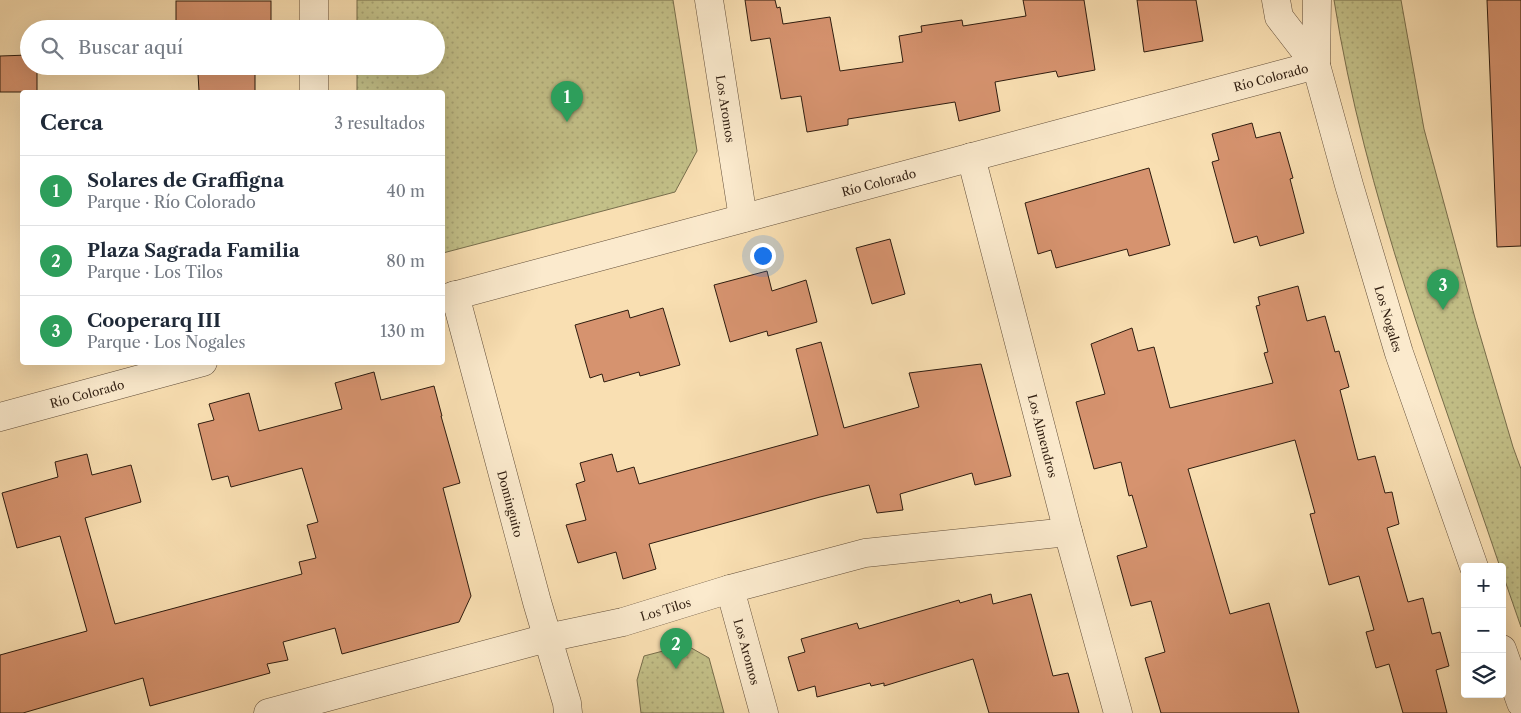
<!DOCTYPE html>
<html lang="es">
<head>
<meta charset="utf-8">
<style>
  body { margin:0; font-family:"Libre Caslon Text",serif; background:#f6f6f7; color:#1f2937 }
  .controls { position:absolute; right:15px; bottom:15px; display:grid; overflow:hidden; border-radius:5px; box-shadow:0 5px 20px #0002 }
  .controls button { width:45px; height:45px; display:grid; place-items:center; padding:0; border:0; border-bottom:1px solid #e0e1e3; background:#fff; color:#1f2937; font:25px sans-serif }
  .you { position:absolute; left:762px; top:255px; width:18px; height:18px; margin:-12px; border:4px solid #fff; border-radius:50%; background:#1a73e8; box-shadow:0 0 0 8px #1a73e833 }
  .badge { display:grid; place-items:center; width:32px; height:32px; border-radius:50%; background:#111827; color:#fff; font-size:16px; font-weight:700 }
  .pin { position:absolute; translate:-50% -41px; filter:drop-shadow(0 1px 2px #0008) }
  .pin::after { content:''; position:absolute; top:26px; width:18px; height:15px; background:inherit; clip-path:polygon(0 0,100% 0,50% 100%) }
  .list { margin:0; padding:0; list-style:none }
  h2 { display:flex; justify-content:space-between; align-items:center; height:65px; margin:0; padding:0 20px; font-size:21px }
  h2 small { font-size:16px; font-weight:400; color:#747a83 }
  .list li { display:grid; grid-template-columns:32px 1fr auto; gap:15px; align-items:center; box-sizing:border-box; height:70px; padding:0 20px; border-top:1px solid #e0e1e3 }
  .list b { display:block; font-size:19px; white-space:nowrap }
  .list p { margin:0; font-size:16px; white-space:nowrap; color:#747a83 }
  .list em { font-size:16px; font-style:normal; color:#747a83 }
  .icon { flex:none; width:28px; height:28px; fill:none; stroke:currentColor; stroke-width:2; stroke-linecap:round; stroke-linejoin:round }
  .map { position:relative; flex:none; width:1521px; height:713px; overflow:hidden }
  .search { position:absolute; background:#fff; box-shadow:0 5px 20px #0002; left:20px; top:20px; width:425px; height:55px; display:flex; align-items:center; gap:12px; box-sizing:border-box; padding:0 18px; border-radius:28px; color:#747a83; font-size:19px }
  .panel { position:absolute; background:#fff; box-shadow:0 5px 20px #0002; left:20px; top:90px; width:425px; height:275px; border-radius:5px }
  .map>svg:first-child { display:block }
</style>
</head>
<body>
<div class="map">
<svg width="1521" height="713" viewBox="0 0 1521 713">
  <defs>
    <pattern id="grass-dots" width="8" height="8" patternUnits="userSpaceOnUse" patternTransform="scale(1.25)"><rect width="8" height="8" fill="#c3c088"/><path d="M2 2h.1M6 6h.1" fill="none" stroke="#a8a474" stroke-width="1.8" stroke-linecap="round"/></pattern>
  </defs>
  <rect width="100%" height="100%" fill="#f9dfb2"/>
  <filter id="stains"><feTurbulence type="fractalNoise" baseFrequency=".004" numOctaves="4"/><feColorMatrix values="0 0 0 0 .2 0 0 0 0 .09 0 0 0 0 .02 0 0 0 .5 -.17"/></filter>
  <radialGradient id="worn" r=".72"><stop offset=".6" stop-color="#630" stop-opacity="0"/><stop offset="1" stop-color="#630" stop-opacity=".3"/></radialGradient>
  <g fill="url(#grass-dots)" stroke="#786e4c">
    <path d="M357 0H673L697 151 675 192 443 253 442 92H357V66H436V29H357Z"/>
    <path d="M1334 0H1401L1424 129 1475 318 1513 447 1521 469V627L1502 572V567H1500C1437 380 1365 196 1334 0Z"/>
    <path d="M686 645 709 658 724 713H641L637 680 644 656Z"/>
  </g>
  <g fill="#d6936f" stroke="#2e1c0f">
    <path d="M745 0H775L777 8 780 7 783 24 830 17 840 71 903 62 899 36 922 32 921 26 962 20 963 26 1026 16 1023 0H1084L1095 70 1058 77 1056 71 995 82 1000 111 959 121 955 102 848 119V125L807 132 801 96 781 99 770 38 751 41Z"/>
    <path d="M1137 0H1196L1203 41 1144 52Z"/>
    <path d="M1487 0H1521V246L1497 247Z"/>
    <rect x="176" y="1" width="95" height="28"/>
    <path d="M29 55V66H37V92H0V56Z"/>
    <path d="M176 66H255V92L199 91 198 74H176Z"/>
    <path d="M1252 123 1256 138 1280 132 1293 178 1290 179 1304 233 1260 246 1257 236 1234 243 1212 162 1219 160 1212 134Z"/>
    <path d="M1149 168 1170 245 1129 256 1127 249 1056 268 1051 250 1038 254 1025 203Z"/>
    <path d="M890 239 905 294 872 304 856 248Z"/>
    <path d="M767 271 772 291 806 280 817 322 768 336 767 331 730 342 714 285Z"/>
    <path d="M1298 286 1307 321 1325 316 1335 352 1339 351 1349 387 1340 390 1358 460 1375 456 1385 493 1392 492 1399 524 1387 528 1408 602 1423 598 1432 634 1440 632 1449 666 1436 670 1447 713H1403L1389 664 1376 668 1366 632 1374 630 1359 576 1329 585 1310 514 1315 513 1295 440 1188 469 1230 614 1269 603 1299 713H1161L1145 658 1165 652 1151 601 1131 606 1117 556 1147 547 1132 495 1129 496 1121 462 1094 469 1076 402 1105 394 1091 344 1132 328 1138 351 1154 347 1170 408 1273 383 1264 353 1268 352 1256 306 1260 305 1258 297Z"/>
    <path d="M663 308 680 365 640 376 639 372 604 382 602 374 590 378 575 325 628 310 630 318Z"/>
    <path d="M821 342 844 428 919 407 909 373 981 364 1011 476 975 485 972 473 900 494 903 510 877 513 869 485 820 497 649 544 656 569 623 579 616 552 578 563 566 525 586 520 576 484 585 481 580 463 612 454 617 472 634 467 639 484 818 435 796 349Z"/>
    <path d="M374 372 381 400 434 386 442 416H441L460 483 443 488 471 596 459 622 342 654 335 628 283 642 288 660 267 664 270 673 150 706 143 678 23 713H0V655L87 631 60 536 17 548 2 493 58 477 55 462 87 454 92 475 131 465 141 502 85 518 115 624 302 574 299 562 316 558 307 525 318 522 302 468 231 487 228 476 212 480 198 424 214 420 209 404 249 393 259 431 342 409 335 383Z"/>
    <path d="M991 594 993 604 1031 594 1053 676 1068 673 1079 713H989L973 659 884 686V683L871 686 870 683 817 697 815 686 798 691 788 657 805 652 801 639 857 623 859 629 959 600 960 603Z"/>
  </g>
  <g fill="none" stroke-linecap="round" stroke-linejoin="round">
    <g stroke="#614d38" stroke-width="29">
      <g id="street">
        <path id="s1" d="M709 0 743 218"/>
        <path d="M1276 0 1279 17 1316 65"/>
        <path id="s2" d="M1317 0 1316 65 1349 185 1399 353 1474 567"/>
        <path d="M314 29V0"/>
        <path d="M314 92V66"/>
        <path id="s3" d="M971 157 1068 532 1118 713"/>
        <path id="s4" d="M455 295 537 602 567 703 568 713"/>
        <path id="s5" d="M442 299 1316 65"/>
        <path id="s6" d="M0 417 203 362"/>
        <path id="s7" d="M730 589 764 713"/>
        <path d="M1502 649 1521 703"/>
        <path id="s8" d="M268 713 547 638 623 622 730 589 865 553 1068 532"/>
      </g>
    </g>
    <use href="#street" stroke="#fbeacd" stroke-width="28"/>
  </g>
  <g text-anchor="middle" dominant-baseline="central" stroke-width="4.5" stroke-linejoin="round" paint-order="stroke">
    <g font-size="12" fill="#2e1c0f" stroke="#fbeacd">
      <text stroke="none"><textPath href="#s5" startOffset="858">Río Colorado</textPath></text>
      <text stroke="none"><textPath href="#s1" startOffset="110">Los Aromos</textPath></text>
      <text stroke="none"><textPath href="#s5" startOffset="452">Río Colorado</textPath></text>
      <text stroke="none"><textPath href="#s2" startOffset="329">Los Nogales</textPath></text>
      <text stroke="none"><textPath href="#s6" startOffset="90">Río Colorado</textPath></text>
      <text stroke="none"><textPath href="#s3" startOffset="288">Los Almendros</textPath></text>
      <text stroke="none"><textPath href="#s4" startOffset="216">Dominguito</textPath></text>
      <text stroke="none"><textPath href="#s8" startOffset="411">Los Tilos</textPath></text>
      <text stroke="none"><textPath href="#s7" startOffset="65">Los Aromos</textPath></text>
    </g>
  </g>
  <rect width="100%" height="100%" filter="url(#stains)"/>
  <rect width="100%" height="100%" fill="url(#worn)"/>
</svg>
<div class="controls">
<button>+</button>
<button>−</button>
<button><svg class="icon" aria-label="layers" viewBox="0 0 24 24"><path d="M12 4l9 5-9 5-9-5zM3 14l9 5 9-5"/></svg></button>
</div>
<div class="you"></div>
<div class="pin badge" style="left:567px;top:122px;background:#2e9e5b">1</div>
<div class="pin badge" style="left:676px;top:669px;background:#2e9e5b">2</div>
<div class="pin badge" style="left:1443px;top:310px;background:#2e9e5b">3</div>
<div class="search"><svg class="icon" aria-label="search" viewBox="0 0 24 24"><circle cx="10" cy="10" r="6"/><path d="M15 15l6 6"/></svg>Buscar aquí</div>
<section class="panel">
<h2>Cerca<small>3 resultados</small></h2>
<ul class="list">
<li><span class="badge" style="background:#2e9e5b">1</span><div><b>Solares de Graffigna</b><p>Parque · Río Colorado</p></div><em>40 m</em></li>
<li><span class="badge" style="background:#2e9e5b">2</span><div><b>Plaza Sagrada Familia</b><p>Parque · Los Tilos</p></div><em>80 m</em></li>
<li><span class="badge" style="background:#2e9e5b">3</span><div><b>Cooperarq III</b><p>Parque · Los Nogales</p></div><em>130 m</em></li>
</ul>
</section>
</div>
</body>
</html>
